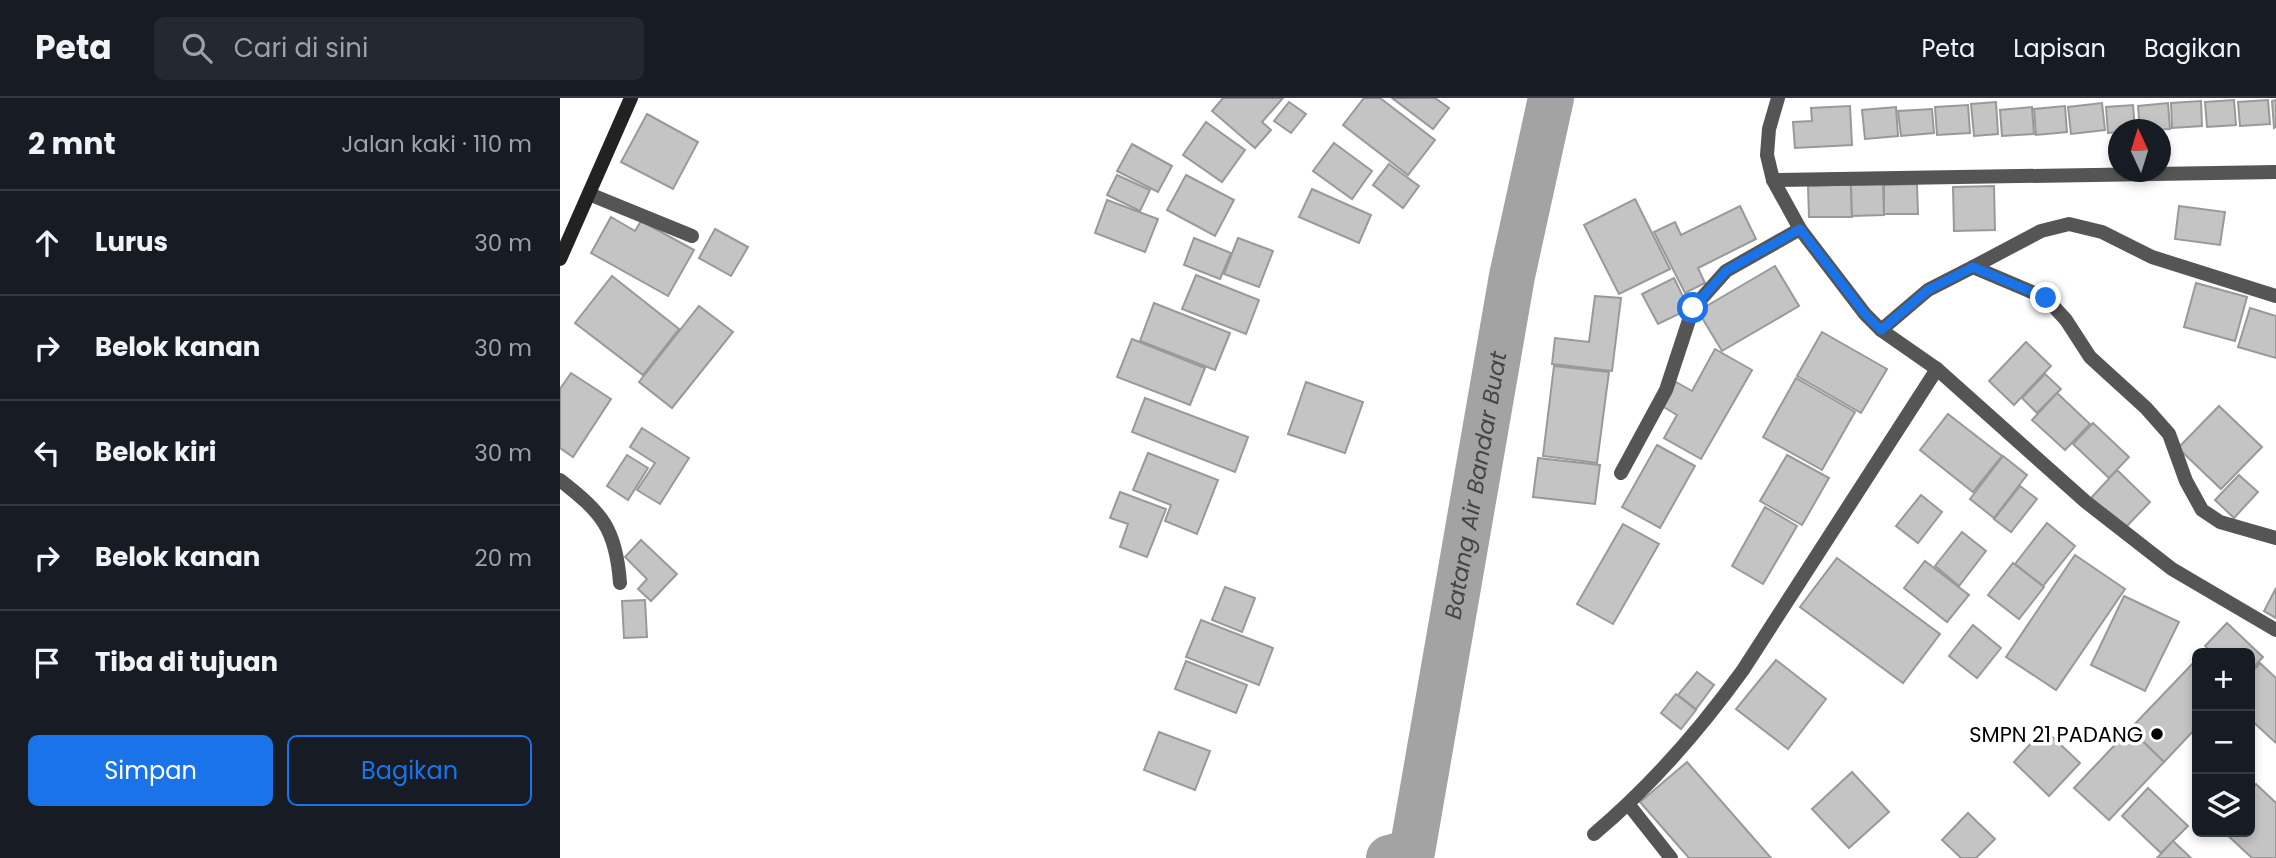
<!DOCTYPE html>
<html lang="id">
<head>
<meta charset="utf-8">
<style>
  body { margin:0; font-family:Poppins,sans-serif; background:#242831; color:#f1f3f6 }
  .controls { position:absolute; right:21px; bottom:21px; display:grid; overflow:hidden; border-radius:10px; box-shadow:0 4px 10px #0003 }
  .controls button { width:63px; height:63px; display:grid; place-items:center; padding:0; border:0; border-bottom:2px solid #363941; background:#171b24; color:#f1f3f6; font:35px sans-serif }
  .compass { position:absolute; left:1548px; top:21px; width:63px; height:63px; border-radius:50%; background:#171b24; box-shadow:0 4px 10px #0003; rotate:356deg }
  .stop { position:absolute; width:21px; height:21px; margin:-16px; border:5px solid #1a73e8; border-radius:50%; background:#fff }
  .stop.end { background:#1a73e8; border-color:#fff; box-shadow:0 2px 7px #0008 }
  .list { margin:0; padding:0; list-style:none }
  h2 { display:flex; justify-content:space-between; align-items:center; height:91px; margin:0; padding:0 28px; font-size:30px }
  h2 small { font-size:23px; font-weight:400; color:#9ea1a6 }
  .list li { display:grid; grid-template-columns:46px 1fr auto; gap:21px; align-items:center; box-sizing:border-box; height:105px; padding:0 28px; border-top:2px solid #363941 }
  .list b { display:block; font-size:26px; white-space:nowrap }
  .list em { font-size:23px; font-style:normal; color:#9ea1a6 }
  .actions { display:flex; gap:14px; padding:21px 28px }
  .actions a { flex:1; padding:16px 0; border:2px solid #1a73e8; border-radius:10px; text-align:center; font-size:24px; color:#1a73e8 }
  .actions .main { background:#1a73e8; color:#fff }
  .icon { flex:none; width:38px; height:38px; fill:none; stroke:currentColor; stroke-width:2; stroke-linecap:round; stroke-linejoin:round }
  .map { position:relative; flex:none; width:1716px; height:760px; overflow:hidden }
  header { display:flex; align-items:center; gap:42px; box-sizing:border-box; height:98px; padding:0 35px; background:#171b24; border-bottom:2px solid #363941 }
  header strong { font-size:33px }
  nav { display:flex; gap:38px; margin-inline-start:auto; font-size:24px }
  .search { width:490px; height:63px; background:#242831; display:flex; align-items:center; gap:18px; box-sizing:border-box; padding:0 24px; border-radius:10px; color:#9ea1a6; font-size:26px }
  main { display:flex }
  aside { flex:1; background:#171b24 }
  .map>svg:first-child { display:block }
</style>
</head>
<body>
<header>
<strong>Peta</strong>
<div class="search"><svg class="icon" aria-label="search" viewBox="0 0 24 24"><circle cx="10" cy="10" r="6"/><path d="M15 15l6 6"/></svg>Cari di sini</div>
<nav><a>Peta</a><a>Lapisan</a><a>Bagikan</a></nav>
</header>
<main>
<aside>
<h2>2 mnt<small>Jalan kaki · 110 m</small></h2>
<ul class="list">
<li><svg class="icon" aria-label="ahead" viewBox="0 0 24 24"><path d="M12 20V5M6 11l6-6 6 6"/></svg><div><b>Lurus</b></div><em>30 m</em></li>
<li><svg class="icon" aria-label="right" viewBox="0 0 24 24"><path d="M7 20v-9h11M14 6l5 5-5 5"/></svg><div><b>Belok kanan</b></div><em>30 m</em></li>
<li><svg class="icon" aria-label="left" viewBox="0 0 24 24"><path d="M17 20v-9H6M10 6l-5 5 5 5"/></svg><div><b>Belok kiri</b></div><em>30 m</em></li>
<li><svg class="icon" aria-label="right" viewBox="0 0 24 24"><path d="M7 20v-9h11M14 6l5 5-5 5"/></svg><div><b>Belok kanan</b></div><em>20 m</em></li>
<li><svg class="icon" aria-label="arrive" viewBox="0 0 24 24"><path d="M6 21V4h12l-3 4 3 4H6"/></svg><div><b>Tiba di tujuan</b></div></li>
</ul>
<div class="actions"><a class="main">Simpan</a><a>Bagikan</a></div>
</aside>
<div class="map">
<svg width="1716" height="760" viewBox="0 0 1716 760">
  <rect width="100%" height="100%" fill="#fff"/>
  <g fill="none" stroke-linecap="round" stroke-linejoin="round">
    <path stroke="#a3a3a3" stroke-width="46" id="s1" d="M829 760 852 754 952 178 991 0"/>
  </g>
  <g fill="#c4c4c4" stroke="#999" stroke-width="2">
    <path d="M663 0H723L702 24 711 32 695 50 652 13Z"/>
    <path d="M804 0H820L875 42 848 77 783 27Z"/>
    <path d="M832 0H875L889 10 873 31Z"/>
    <path d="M1674 2 1676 27 1647 29 1645 4Z"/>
    <path d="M1708 2 1710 26 1680 28 1678 4Z"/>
    <path d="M1716 2V29L1714 30 1712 3Z"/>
    <path d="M1641 3 1642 28 1612 30 1611 5Z"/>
    <path d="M729 4 746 16 731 35 714 23Z"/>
    <path d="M1436 4 1438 36 1414 38 1411 6Z"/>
    <path d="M1542 5 1545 32 1511 36 1508 9Z"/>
    <path d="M1608 5 1610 31 1580 32 1578 8Z"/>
    <path d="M1408 7 1410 35 1377 37 1375 9Z"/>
    <path d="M1573 7 1575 32H1559V34L1548 35 1546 9Z"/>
    <path d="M1290 8 1292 47 1235 50 1233 24 1252 23 1251 10Z"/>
    <path d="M1505 8 1507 34 1476 37 1474 11Z"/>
    <path d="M1336 9 1338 38 1305 41 1302 12Z"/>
    <path d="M1472 9 1474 36 1442 38 1440 12Z"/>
    <path d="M1372 11 1374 35 1341 38 1338 13Z"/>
    <path d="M87 16 138 44 113 91 61 64Z"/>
    <path d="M646 24 685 52 662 84 623 57Z"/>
    <path d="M774 45 812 73 792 101 753 73Z"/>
    <path d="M572 46 612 68 598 94 557 73Z"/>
    <path d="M829 66 859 88 843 110 813 87Z"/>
    <path d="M557 77 590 92 580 113 547 97Z"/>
    <path d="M626 77 674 102 655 138 607 112Z"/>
    <path d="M1291 86 1292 119H1249L1248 88Z"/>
    <path d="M1323 86 1324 117 1292 118 1291 87Z"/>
    <path d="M1357 86 1358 116H1324V87Z"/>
    <path d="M1434 88 1435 132 1394 133 1393 89Z"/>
    <path d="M752 91 811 117 799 145 739 119Z"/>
    <path d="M1075 101 1110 171 1059 196 1024 127Z"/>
    <path d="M547 102 598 121 585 154 535 135Z"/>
    <path d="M1180 108 1196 141 1138 170 1145 185 1125 195 1094 134 1115 124 1121 137Z"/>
    <path d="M1619 108 1665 114 1660 147 1615 141Z"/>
    <path d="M51 119 75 133 81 123 134 152 108 198 31 155Z"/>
    <path d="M155 131 188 149 171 178 139 160Z"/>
    <path d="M634 140 671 155 660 181 624 167Z"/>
    <path d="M678 140 713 153 699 189 664 176Z"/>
    <path d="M1215 168 1239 208 1162 253 1138 213Z"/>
    <path d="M636 177 699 202 686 236 622 211Z"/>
    <path d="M52 178 119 231 83 277 15 225Z"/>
    <path d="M1114 180 1129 211 1098 226 1082 196Z"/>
    <path d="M1636 185 1687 199 1675 243 1624 229Z"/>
    <path d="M1035 198 1061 200 1052 273 992 266 995 240 1029 244Z"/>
    <path d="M594 205 670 235 655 272 580 243Z"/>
    <path d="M139 208 173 234 112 310 79 284Z"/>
    <path d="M1690 210 1716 218V260L1678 249Z"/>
    <path d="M1262 234 1327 271 1301 315 1237 278Z"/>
    <path d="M572 241 645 270 630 307 557 279Z"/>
    <path d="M1466 244 1491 268 1454 307 1429 283Z"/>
    <path d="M1155 251 1192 272 1141 361 1104 340 1117 317 1102 308 1116 284 1132 293Z"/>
    <path d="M994 268 1049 274 1037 365 983 358Z"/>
    <path d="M11 275 51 301 13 359 0 350V291Z"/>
    <path d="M1485 276 1501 291 1477 315 1462 300Z"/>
    <path d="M1236 280 1295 314 1262 372 1203 339Z"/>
    <path d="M746 284 803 304 785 355 728 336Z"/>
    <path d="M1497 295 1530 326 1505 352 1472 322Z"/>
    <path d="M585 300 688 339 675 374 572 334Z"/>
    <path d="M1659 308 1702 349 1661 391 1618 350Z"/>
    <path d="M1388 316 1442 358 1413 394 1360 352Z"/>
    <path d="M1533 325 1569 359 1549 380 1513 346Z"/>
    <path d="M82 330 129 360 100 406 77 392 95 365 70 349Z"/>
    <path d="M1097 347 1135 368 1100 430 1062 409Z"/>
    <path d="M588 355 658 382 637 436 605 423 611 407 573 392Z"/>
    <path d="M67 357 88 370 68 402 47 388Z"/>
    <path d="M1227 357 1269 380 1242 427 1200 403Z"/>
    <path d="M1443 358 1467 377 1434 420 1410 401Z"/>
    <path d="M978 360 1040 367 1035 406 973 399Z"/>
    <path d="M1557 372 1590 404 1564 431 1531 400Z"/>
    <path d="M1679 377 1698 394 1674 420 1655 402Z"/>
    <path d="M1460 388 1477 401 1451 434 1434 421Z"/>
    <path d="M560 394 606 411 587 459 560 449 568 426 550 420Z"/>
    <path d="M1361 397 1382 414 1358 445 1336 428Z"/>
    <path d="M1205 409 1237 428 1203 486 1172 468Z"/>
    <path d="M1487 425 1515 448 1483 488 1455 466Z"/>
    <path d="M1063 426 1099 446 1053 526 1017 506Z"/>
    <path d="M1402 434 1426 453 1399 488 1375 468Z"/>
    <path d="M81 442 117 476 91 503 78 491 87 481 65 459Z"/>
    <path d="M1515 457 1565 491 1496 592 1446 559Z"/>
    <path d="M1277 460 1380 536 1343 585 1240 509Z"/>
    <path d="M1365 463 1409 497 1387 524 1344 490Z"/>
    <path d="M1453 465 1484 489 1459 521 1428 497Z"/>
    <path d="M665 489 695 500 682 534 652 522Z"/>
    <path d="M1716 490V520L1704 513Z"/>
    <path d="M1564 498 1619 524 1585 593 1531 567Z"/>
    <path d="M85 502 87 539 64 540 62 503Z"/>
    <path d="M641 522 713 550 699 587 626 559Z"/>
    <path d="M1667 525 1703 559 1690 573V555H1653L1645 548Z"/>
    <path d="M1413 527 1441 550 1417 580 1389 558Z"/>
    <path d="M1637 561V629L1604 664 1570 631Z"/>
    <path d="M1216 562 1266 601 1228 651 1176 611Z"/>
    <path d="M626 563 687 587 676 615 615 591Z"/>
    <path d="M1700 565 1716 580V645L1690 621V576Z"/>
    <path d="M1137 574 1154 587 1136 611 1118 597Z"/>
    <path d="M1116 596 1136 612 1121 631 1101 615Z"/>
    <path d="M1484 631 1520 665 1489 698 1454 664Z"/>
    <path d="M1570 631 1604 664 1549 722 1514 690Z"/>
    <path d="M599 634 650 653 635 692 584 672Z"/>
    <path d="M1127 664 1211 760H1129L1080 704Z"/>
    <path d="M1292 674 1329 714 1289 750 1252 711Z"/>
    <path d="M1696 686 1716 705V760H1692L1664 734H1690V693Z"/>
    <path d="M1588 690 1628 728 1601 755 1562 718Z"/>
    <path d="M1408 715 1435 741 1416 760H1401L1382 742Z"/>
    <path d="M1613 743 1631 760H1597Z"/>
  </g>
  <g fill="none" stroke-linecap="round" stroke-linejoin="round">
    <g stroke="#555" stroke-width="14">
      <path d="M29 96 132 138"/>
      <path d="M1061 375 1106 292 1133 210 1166 173 1240 131"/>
    </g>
    <g stroke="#555" stroke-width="14">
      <path d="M1218 0 1209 31 1207 57 1213 82 1240 131 1305 216 1321 232 1377 271 1526 404 1612 471 1716 532"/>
      <path d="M1213 82 1716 74"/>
      <path d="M1413 169 1481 133 1509 126 1542 134 1592 159 1716 198"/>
      <path d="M1321 232 1368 192 1413 169 1486 200 1506 222 1530 259 1586 310 1609 336 1626 383 1642 412 1660 424 1716 440"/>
      <path d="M0 382C42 415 56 430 60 485"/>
      <path d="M1069 707 1111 760"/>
      <path d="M1034 736C1091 688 1139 633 1183 572L1377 271"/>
    </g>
    <path stroke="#222" stroke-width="14" d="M0 161 71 0"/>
  </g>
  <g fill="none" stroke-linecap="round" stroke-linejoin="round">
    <path stroke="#1a73e8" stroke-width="9" d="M1133 210 1166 173 1240 131 1305 216 1321 232 1368 192 1413 169 1486 200"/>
  </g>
  <circle fill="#000" stroke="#fff" stroke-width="2.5" cx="1597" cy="636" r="7"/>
  <g text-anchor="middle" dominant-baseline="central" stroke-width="7" stroke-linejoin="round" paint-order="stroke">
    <g font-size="21" fill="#000" stroke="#fff" text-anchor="end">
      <text x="1583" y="636">SMPN 21 PADANG</text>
    </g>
    <g font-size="23" font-style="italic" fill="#444" stroke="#fff">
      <text stroke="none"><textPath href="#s1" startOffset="396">Batang Air Bandar Buat</textPath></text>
    </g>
  </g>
</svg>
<div class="controls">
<button>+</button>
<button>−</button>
<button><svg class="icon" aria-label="layers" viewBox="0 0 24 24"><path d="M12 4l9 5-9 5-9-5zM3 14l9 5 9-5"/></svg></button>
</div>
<svg class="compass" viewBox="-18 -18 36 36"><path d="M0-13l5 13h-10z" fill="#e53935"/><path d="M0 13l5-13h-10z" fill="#9ea1a6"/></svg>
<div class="stop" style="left:1133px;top:210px"></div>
<div class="stop end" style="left:1486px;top:200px"></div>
</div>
</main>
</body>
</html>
